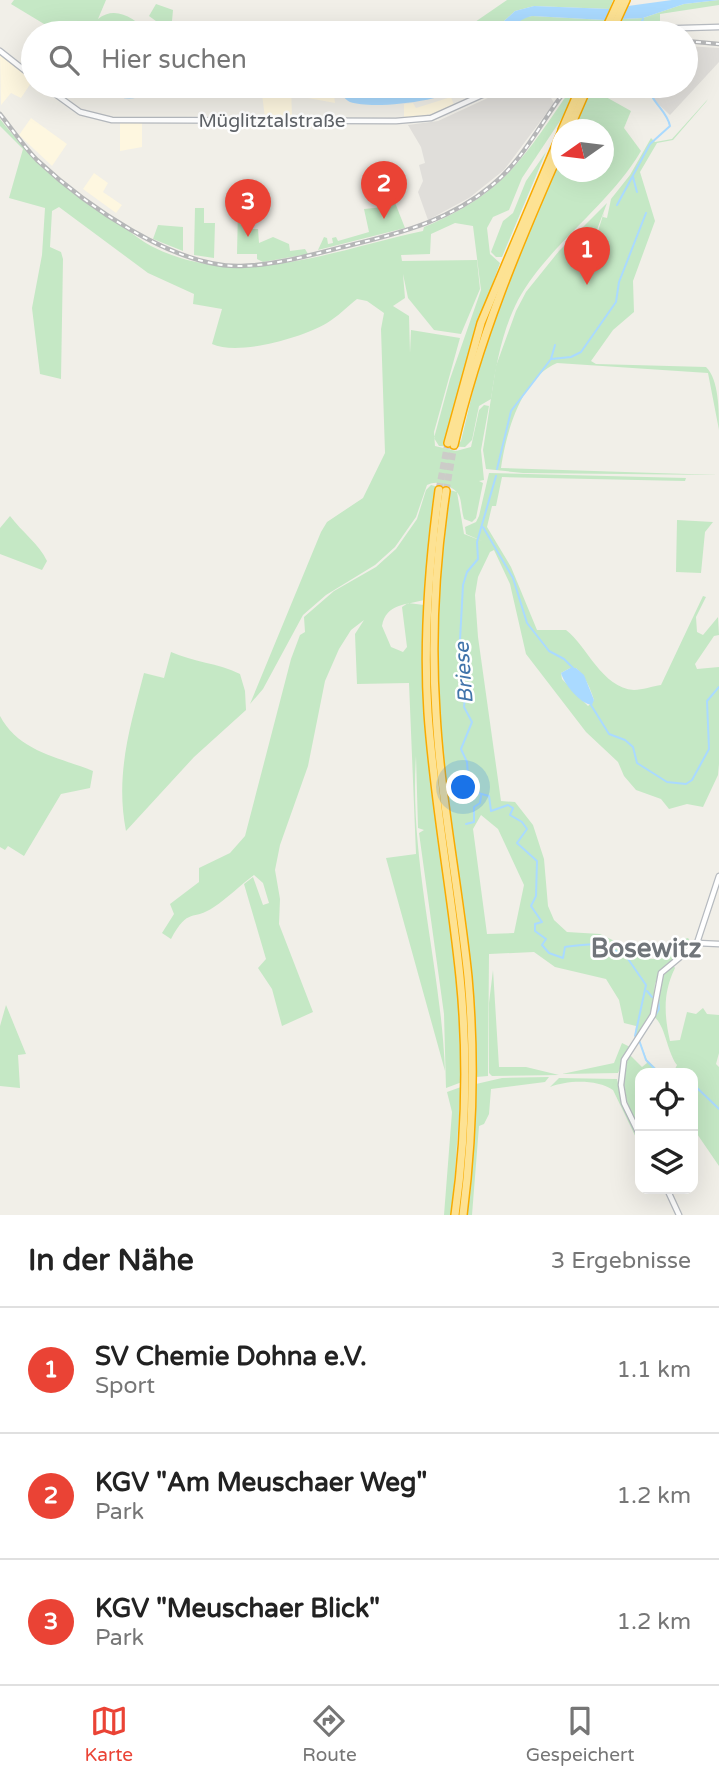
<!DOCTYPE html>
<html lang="de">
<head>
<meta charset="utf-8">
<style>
  body { margin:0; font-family:"Varela Round",sans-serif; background:#f2f2f2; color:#222 }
  .controls { position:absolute; right:21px; bottom:21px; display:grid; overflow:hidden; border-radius:14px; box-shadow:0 7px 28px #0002 }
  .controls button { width:63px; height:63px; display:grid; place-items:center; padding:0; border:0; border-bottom:2px solid #e0e0e0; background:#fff; color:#222; font:35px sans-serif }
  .compass { position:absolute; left:551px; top:119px; width:63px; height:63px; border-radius:50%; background:#fff; box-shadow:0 7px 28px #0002; rotate:256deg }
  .you { position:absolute; left:464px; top:788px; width:24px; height:24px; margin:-18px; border:5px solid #fff; border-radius:50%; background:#1a73e8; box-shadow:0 0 0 10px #1a73e833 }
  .badge { display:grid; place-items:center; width:46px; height:46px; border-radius:50%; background:#ea4335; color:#fff; font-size:23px; font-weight:700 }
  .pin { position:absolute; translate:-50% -58px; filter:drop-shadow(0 2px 4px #0008) }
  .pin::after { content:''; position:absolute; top:37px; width:24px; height:21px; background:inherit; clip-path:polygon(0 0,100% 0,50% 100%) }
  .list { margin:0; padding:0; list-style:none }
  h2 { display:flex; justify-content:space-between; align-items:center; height:91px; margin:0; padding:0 28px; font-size:30px }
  h2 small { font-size:23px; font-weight:400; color:#767676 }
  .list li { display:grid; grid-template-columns:46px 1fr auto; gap:21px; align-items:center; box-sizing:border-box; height:126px; padding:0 28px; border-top:2px solid #e0e0e0 }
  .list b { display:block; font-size:26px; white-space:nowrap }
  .list p { margin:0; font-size:23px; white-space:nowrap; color:#767676 }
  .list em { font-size:23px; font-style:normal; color:#767676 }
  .icon { flex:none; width:38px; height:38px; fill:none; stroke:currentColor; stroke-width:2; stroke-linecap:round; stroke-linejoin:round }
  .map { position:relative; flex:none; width:719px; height:1215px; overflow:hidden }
  .search { position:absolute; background:#fff; box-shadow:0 7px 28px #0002; left:21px; right:21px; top:21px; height:77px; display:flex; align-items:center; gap:18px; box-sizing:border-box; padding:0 24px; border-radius:38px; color:#767676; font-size:26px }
  .sheet { height:469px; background:#fff }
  nav { display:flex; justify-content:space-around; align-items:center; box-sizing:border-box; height:98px; border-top:2px solid #e0e0e0; background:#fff; font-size:19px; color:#767676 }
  nav a { display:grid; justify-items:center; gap:4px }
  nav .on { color:#ea4335 }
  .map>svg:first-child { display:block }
</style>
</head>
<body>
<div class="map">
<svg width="719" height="1215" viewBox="0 0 719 1215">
  <rect width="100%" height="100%" fill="#f1efe8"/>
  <g fill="#fef7e0">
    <path d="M0 54 33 80 21 98 11 93 1 105Z"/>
    <path d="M261 86H291L292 118H265Z"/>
    <path d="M309 86H333L335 103 308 98Z"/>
    <path d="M451 97 454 105 432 114 404 119V104L413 103 416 108Z"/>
    <path d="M31 118 67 144 52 166 19 135Z"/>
    <path d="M120 123H142V147L120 151Z"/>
    <path d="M94 173 108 183 103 192 122 205 116 213 83 189Z"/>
  </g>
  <g fill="#e0deda">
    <path d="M686 46 719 48V62L670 115 651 97V86H686Z"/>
    <path d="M514 86H544L554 103 504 170 469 198 428 220 418 192 423 181 419 165 425 163 421 147 408 125 438 121Z"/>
  </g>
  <g fill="#c5e8c5" fill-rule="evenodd">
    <path d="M14 0H106L98 19C115 5 135 18 148 33H95V25L88 33H59L11 4Z"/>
    <path d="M507 0H613L610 9 534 6 515 11 491 33H465L466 25 475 22Z"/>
    <path d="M719 0V5L660 14V25L642 24 618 29 622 19 643 18 684 4Z"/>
    <path d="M156 4 173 10 171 32 149 16Z"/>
    <path d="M532 16 605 20 599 33H548L543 24 503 33 522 18Z"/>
    <path d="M573 86H577L564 115 522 178 509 210 493 217 487 228 490 254 500 263 470 346 445 443 455 446 461 441 483 349 514 266 561 155 562 172H604V130L574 129 592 86H611L606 97 631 111 624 128 641 151C609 206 548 245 518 300 502 331 496 365 491 399L479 406 472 440 465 447 439 446 434 438 450 379 481 290 473 226 455 223 431 234 430 254 401 255 402 261 477 260 480 289 461 334 434 330 408 298 403 274 405 298 393 306 409 316 410 353 411 330 460 338 434 432 435 446 456 451 471 447 479 410 484 405 489 406 481 450 484 480 479 481 483 483 476 518 472 522 464 519C459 502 465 492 445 485 438 482 434 482 427 485L416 517 395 547 375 565 326 595 303 615 263 689 250 704 321 532 327 522 363 498 385 453 381 329 384 313 367 301 357 299C347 307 337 317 327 323 302 338 238 356 212 344L222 309 193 304 194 294 148 273 59 207 52 211 50 247 61 252 63 259 61 379 40 374 32 308 42 255 45 208 9 198 23 149 0 126V119C31 159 58 179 99 208 116 220 133 236 151 246 238 291 334 250 423 231L424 227C506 193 525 155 573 86Z"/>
    <path d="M708 99 706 102 673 140 657 143 640 172 655 221 633 281 634 312 613 330 591 361 596 364 706 367C719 379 719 412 719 430L708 373 557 363C521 378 506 433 501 468L719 475 523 473 486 469 483 450 496 366 516 311 526 292 559 251 607 203 586 259 589 260 604 212 603 217 607 218 611 199 630 175 651 138 655 142 672 139Z"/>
    <path d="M546 152 502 257H496L491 252 503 221 513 213 526 181Z"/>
    <path d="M394 200 405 228 318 250 324 237 327 238 328 244 333 243 332 238 336 237 338 241 369 232 364 209 384 207Z"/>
    <path d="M195 208H204V223H215L214 258 194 255Z"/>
    <path d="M238 209H248L247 229H258L259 243 273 237 289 244 290 251 305 249 308 254 263 262 257 259V254H237Z"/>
    <path d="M158 225 183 227V251L153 239Z"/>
    <path d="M489 473 686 478 685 481 502 477 496 506H492L487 527 511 567 537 630H566C587 646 602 688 634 690 642 690 653 686 661 685L703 596 706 597 696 617 697 632 703 635 718 617 719 635 714 636 695 664 697 669 719 667V764L718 775 703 807 687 804 669 809 661 799 636 790 624 776 618 762 586 732 526 654 510 584 494 550 490 552 478 577 475 595 478 637 501 801 515 802 533 825 544 859 548 906 554 920 567 932 600 934 652 959 666 958 680 944V940L688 938 692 944 684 955 660 972 655 984 652 1015 635 1038 636 1026 624 1023 619 1000 606 979 555 967 534 952 489 954 488 1076 476 1077C476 959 450 844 440 727 434 649 438 571 450 494L447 491 435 490 424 600C407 605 386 603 382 626L391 647 403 652 407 647 402 607 408 603 424 605C417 765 460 922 462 1082L446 1088 444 1014 419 833 424 830 418 828 416 756C409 860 441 966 445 1071L386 858 416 854 409 683 357 684 355 634 364 620 351 630 339 649 325 681 308 766 280 845 275 870 280 899 279 924 313 1012 282 1026 272 989 258 968 266 959 244 884 253 877 263 905 269 903 263 883 254 875C240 885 228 898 214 907 192 922 189 906 171 939L162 933 174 914 170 904 199 882V868L230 853 245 836 291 659 300 635 305 632 304 617 334 591 376 567 396 549 417 519 426 490 431 485 457 492 464 534 482 541 466 534 465 527 476 522 479 516ZM570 668H576C586 677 590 688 594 700L588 706 562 679 561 673ZM481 815 498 829 524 885 514 933 487 934 473 829Z"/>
    <path d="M10 516C22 532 39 544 47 561L42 570 0 554V528Z"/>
    <path d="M677 520 713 522 705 532 701 573 676 572Z"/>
    <path d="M171 652C193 662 218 663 240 674L245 691 246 710 194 757 126 831C115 775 130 727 144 673L164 678Z"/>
    <path d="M0 716C19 752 59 757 93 771L90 788 61 794 24 856 8 846 5 850 0 847Z"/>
    <path d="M673 965 675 968C663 992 664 1015 670 1041L680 1040 687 1012 696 1014 703 1008 707 1014 719 1015V1053L716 1064 719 1067V1166L693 1128V1073H673L677 1065C667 1052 665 1024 654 1017L660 979Z"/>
    <path d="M493 970 499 1067H526L559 1075 492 1076 489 1073V1003Z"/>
    <path d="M6 1005 26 1054 18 1055 20 1088 0 1086V1026Z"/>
    <path d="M639 1039 647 1060 661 1073H640V1082H637L640 1108 635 1109 640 1132C628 1106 616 1083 630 1055L642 1067 647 1063Z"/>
    <path d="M622 1043 630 1047 618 1073 562 1074 614 1063Z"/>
    <path d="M549 1077 545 1082 491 1089 489 1114 484 1124 479 1126 472 1215H467L476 1084 502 1078Z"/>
    <path d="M559 1078 617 1079 623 1104 640 1146 613 1090C597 1079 567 1080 550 1087Z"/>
    <path d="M461 1087 452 1215H444L452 1112 447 1092Z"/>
  </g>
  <g fill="#aadaff">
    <path d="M672 0H719L684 4 643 18 622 19 628 6Z"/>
    <path d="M534 6 610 9 605 20 532 16C516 20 508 33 491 33L515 11Z"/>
    <path d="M233 25 252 29 251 33H197Z"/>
    <path d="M94 86H105L126 93 156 86C139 106 114 99 94 86Z"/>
    <path d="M335 86H342L356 95 392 97 465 86C447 101 373 110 350 102 344 99 339 91 335 86Z"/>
    <path d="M570 668H576L584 675 594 700 592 705C580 704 564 684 561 673Z"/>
  </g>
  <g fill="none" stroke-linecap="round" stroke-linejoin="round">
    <g stroke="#aadaff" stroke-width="2">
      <path d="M637 33 643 19"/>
      <path d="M633 177 637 192"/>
      <path d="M617 205 650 144 670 126C667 110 650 102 649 86"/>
      <path d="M551 359 571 357 581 352 616 302 619 282 646 213"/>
      <path d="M497 469 511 411 551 359 555 345"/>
      <path d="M496 476 477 542 478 559 467 572 463 585 460 640 464 660 460 673 466 689 464 707 472 722 461 749 467 762 468 776 478 793 489 796 491 811 508 805 513 808 510 815 522 822 527 829 517 843 537 861 536 896 531 906 542 922 535 924V931L546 939 542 945 549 953 563 958 565 947C572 946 598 942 607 946 614 949 618 954 626 956L646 985 635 1036"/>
      <path d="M483 527 513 578 527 623 549 651 564 659 573 668"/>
      <path d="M591 705 609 734 625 740 633 747 637 763 667 782 686 784 692 780 709 749 707 701 719 687"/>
      <path d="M466 824 474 822V807L480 803 481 796"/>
      <path d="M647 991 652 997"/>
      <path d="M650 1024 659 1009 658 998"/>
      <path d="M639 1040 646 1060 659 1073"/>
      <path d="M693 1084 719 1109"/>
    </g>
    <g stroke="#ccccc8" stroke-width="7" stroke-dasharray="7 3.5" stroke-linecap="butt">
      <path d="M439 490 448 443"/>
      <path d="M446 491 454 445"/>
    </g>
    <g stroke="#b6babf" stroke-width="7">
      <g id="secondary">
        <path d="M620 33 648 29 719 27"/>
        <path d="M0 51 33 77"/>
        <path d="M44 86 80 112 112 120 396 121 431 118 502 86"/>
        <path d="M697 943 719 944"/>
        <path d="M640 1136 624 1103 621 1085 624 1060 653 1015 661 973 697 943 719 876"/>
        <path d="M667 1189 679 1215"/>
      </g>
    </g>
    <g stroke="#f9ab00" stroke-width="10">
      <g id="highway">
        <path d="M604 33 619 0"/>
        <path d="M611 33 626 0"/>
        <path d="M562 130 581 86"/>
        <path d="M569 130 588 86"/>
        <path d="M448 443 481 323 562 131"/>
        <path d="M454 445C478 340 519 243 562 146"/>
        <path d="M439 490C429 564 423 638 428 713 434 801 451 888 460 977 468 1056 466 1136 455 1215"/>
        <path d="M446 491C435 565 431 639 436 713 441 802 459 889 468 977 475 1056 473 1136 463 1215"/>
      </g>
    </g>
    <use href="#secondary" stroke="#fff" stroke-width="4.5"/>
    <use href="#highway" stroke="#fde293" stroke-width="7"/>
    <g stroke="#b6b7b8" stroke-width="4.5">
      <g id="rail">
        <path d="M686 41 719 44"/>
        <path d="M0 114C12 129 23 146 37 160 84 204 174 268 241 266 279 265 318 253 355 244 405 232 451 219 491 186 525 159 542 119 569 86"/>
      </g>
    </g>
    <use href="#rail" stroke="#fff" stroke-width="2" stroke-dasharray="5" stroke-linecap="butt"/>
  </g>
  <g text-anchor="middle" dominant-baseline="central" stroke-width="5" stroke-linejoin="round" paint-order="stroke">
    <g font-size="19" fill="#5f6368" stroke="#fff">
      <text x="272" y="121">Müglitztalstraße</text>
    </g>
    <g font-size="21" font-style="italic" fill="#4174aa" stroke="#fff">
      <text transform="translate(464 673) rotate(-94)">Briese</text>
    </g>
    <g font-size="26" font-weight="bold" fill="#70757a" stroke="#fff">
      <text x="646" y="948">Bosewitz</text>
    </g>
  </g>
</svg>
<div class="controls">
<button><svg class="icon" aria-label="locate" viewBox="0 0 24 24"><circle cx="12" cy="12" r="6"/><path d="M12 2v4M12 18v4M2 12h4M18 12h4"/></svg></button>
<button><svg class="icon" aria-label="layers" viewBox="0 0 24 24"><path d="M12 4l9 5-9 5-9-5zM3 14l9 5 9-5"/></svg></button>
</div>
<svg class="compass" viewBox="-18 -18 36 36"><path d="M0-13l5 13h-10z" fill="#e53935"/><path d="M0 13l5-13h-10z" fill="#767676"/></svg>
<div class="you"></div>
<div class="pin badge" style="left:587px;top:285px">1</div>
<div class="pin badge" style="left:384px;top:219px">2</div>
<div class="pin badge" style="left:248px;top:237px">3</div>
<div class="search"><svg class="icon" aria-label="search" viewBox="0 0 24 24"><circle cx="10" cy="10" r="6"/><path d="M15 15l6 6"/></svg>Hier suchen</div>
</div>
<section class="sheet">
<h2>In der Nähe<small>3 Ergebnisse</small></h2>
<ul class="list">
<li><span class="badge">1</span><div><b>SV Chemie Dohna e.V.</b><p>Sport</p></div><em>1.1 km</em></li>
<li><span class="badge">2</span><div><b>KGV &quot;Am Meuschaer Weg&quot;</b><p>Park</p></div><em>1.2 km</em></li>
<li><span class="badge">3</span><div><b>KGV &quot;Meuschaer Blick&quot;</b><p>Park</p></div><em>1.2 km</em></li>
</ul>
</section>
<nav>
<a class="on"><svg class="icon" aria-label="map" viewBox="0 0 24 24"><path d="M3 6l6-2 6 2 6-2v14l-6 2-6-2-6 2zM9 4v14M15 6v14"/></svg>Karte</a>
<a><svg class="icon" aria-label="directions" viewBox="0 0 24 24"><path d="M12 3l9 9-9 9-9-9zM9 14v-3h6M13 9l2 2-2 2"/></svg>Route</a>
<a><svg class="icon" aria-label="saved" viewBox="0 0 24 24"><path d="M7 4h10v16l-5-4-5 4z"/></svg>Gespeichert</a>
</nav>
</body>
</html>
